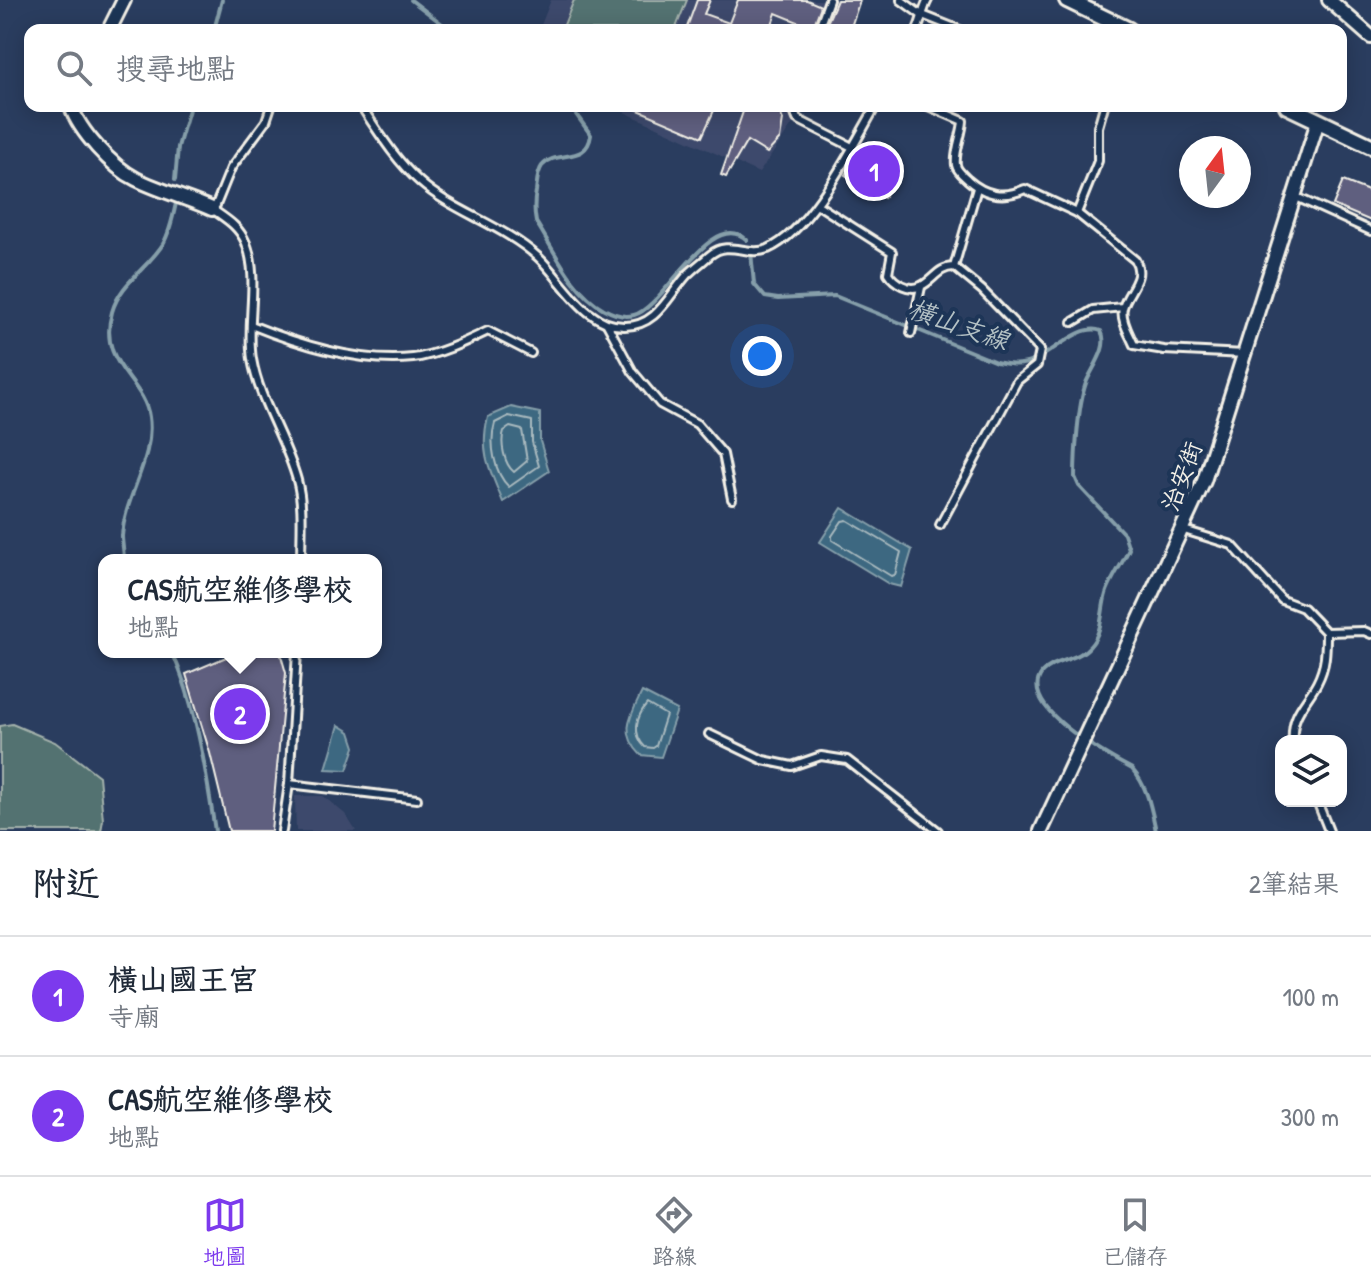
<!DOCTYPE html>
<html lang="zh-TW">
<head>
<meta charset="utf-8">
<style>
  body { margin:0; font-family:"Patrick Hand","LXGW WenKai TC",sans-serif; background:#f6f6f7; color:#1f2937 }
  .controls { position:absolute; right:24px; bottom:24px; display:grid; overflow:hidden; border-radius:16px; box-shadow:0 4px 20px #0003 }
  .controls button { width:72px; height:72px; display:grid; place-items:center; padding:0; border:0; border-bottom:2px solid #e0e1e3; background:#fff; color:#1f2937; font:40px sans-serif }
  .compass { position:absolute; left:1179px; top:136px; width:72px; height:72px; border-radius:50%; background:#fff; box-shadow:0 4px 20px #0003; rotate:15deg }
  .you { position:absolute; left:762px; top:356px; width:28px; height:28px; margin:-20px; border:6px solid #fff; border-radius:50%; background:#1a73e8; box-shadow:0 0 0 12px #1a73e833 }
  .badge { display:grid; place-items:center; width:52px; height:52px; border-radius:50%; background:#7c3aed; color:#fff; font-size:26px; font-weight:700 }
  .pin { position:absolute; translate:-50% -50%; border:4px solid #fff; box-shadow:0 2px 8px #0006 }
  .popup { position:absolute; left:98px; top:554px; width:284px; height:104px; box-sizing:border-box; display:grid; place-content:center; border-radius:16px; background:#fff; filter:drop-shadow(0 2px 6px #0005); font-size:26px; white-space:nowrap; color:#747a83 }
  .popup b { font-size:30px; color:#1f2937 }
  .popup::after { content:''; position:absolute; left:50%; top:100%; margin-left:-16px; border:16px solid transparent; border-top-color:#fff }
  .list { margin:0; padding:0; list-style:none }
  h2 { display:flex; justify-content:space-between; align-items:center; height:104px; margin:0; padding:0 32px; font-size:34px }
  h2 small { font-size:26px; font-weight:400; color:#747a83 }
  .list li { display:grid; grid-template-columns:52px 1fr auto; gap:24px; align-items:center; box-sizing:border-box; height:120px; padding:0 32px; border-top:2px solid #e0e1e3 }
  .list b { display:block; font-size:30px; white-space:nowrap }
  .list p { margin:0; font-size:26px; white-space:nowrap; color:#747a83 }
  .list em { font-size:26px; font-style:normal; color:#747a83 }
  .icon { flex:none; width:44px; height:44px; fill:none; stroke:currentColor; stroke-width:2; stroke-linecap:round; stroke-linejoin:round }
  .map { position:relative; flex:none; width:1371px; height:831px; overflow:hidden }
  .search { position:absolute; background:#fff; box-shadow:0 4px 20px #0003; left:24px; right:24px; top:24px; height:88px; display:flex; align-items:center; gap:20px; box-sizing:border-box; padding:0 28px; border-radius:16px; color:#747a83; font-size:30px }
  .sheet { height:344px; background:#fff }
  nav { display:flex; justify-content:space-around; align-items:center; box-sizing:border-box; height:112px; border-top:2px solid #e0e1e3; background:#fff; font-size:22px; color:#747a83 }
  nav a { display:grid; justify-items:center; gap:4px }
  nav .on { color:#7c3aed }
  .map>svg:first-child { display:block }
</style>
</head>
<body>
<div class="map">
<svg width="1371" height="831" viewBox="0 0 1371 831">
  <rect width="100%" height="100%" fill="#2a3d5f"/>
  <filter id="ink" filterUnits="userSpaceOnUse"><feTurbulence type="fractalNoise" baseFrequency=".0125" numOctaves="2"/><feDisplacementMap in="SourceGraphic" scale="16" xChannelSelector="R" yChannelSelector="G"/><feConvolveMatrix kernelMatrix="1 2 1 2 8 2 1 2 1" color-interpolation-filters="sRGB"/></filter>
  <g filter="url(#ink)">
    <g fill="#3e4a6c">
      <path d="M551 0H854L843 30H539Z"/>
      <path d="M611 106H805L759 173Z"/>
      <path d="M295 796H323L345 814 356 831H296Z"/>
    </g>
    <g fill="#537271" stroke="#a4b2ac" stroke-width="2">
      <path d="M574 0H687L675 30H562Z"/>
      <path d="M12 724 55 742 99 776 103 820 101 831H0V726Z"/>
    </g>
    <g fill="#3c6881" stroke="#869faa" stroke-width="2">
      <path d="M511 407 540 413V441L549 471 503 502C490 470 479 452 488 417Z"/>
      <path d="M842 508 912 550 901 587 889 584 820 542Z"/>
      <path d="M642 692 677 710 661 757 641 755C619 733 630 717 642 692Z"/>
      <path d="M339 725 350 732 355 747 347 770 326 769Z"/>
    </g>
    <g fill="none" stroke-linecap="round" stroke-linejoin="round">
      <g stroke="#aababf" stroke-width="2">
        <path d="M509 416 532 421V442L539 466 509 487C494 473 489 443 495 423Z"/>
        <path d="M510 427 522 430 527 461 514 472C504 464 500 443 504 431Z"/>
        <path d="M847 520 901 552 895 575 891 576 832 540V536L842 521Z"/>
        <path d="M647 704 666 715 656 746 653 748 645 747C632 734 636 717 647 704Z"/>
      </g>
      <g stroke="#869faa" stroke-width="4">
        <path d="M411 0 450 30"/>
        <path d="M214 30 222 0"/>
        <path d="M570 106 591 135C587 165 556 149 542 166 537 173 537 183 536 191 534 202 534 212 536 222 555 252 573 292 604 309 613 314 624 318 634 315 665 307 711 206 747 240"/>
        <path d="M175 180 178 147 190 106"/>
        <path d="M751 252 754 284 765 297 778 299 835 296 996 362C1007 364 1016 366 1027 363 1050 357 1079 322 1101 331 1110 347 1092 368 1086 383 1078 405 1075 454 1075 477L1079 486 1124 534 1129 549C1122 565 1111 578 1106 594 1101 611 1103 632 1090 646 1078 661 1054 659 1042 673 1016 707 1110 757 1132 769 1148 787 1151 808 1156 831"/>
        <path d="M124 560C124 552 122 543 122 536 125 495 155 458 149 417 144 379 97 365 112 312 120 283 148 268 163 244 170 232 173 217 176 203"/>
        <path d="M172 652C197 707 206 772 215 831"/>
      </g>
    </g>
    <g fill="#5f5e7f" stroke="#f4f1e8" stroke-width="2">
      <path d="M697 0H710L704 14 729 23 738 0H807L821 6 812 30H806L808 26 776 13 770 30H686Z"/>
      <path d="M837 0H860L850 30H824Z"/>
      <path d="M629 106H716L702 137Z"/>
      <path d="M745 106H777L783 120 780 139 767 153 747 141 726 177 721 175Z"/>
      <path d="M863 144 902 167 884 198 845 175Z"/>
      <path d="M1343 181 1371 192V221L1333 205Z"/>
      <path d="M238 652H280L286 673 271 831H229L210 753 186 674Z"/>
    </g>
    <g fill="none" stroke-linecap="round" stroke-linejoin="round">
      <g stroke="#f4f1e8" stroke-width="12">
        <g id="service">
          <path d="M901 0 920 14 960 30"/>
          <path d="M818 30 829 0"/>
          <path d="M917 30C922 20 922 11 928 0"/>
          <path d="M271 106 266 121 231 168 216 205 212 209C226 219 239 226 246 243 260 279 246 322 252 359 259 401 286 439 297 480 304 505 301 534 301 560"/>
          <path d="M361 106C379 133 396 161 420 182 452 211 503 225 538 257 563 280 585 327 625 326 657 326 668 296 687 275 694 268 702 262 710 255 729 239 747 257 768 249 812 230 852 147 876 106"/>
          <path d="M792 106 797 119 852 147"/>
          <path d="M928 106 963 121C962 135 954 152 956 165 957 171 964 176 968 180 985 195 1003 199 1025 189L1077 213 1135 260C1146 278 1127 291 1123 308 1120 320 1130 335 1134 345L1164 350 1245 354"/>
          <path d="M1294 196 1371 231"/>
          <path d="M818 205 892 252 888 273C894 283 910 292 921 286 934 280 938 267 954 267L977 188"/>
          <path d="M1077 213 1098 161V127L1104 106"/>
          <path d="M1073 322 1093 310 1123 307"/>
          <path d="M607 324 633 372 660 404 697 424 723 454 732 499"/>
          <path d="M251 325C298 344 361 364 413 358 438 355 465 342 488 331L531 353"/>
          <path d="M911 333 921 287"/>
          <path d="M940 525 1017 381 1037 365 1040 350 982 290 954 267"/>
          <path d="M1184 530 1232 545 1282 600 1303 608 1326 632C1326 651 1326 666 1317 683 1306 704 1291 713 1293 741"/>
          <path d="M1326 632 1364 631 1371 634"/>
          <path d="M709 734 763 760 792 766 821 756 847 760 938 831"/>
          <path d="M289 784 417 799"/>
          <path d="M1317 801 1329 831"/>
          <path d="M282 831 289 784 297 652"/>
        </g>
      </g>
      <g stroke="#f4f1e8" stroke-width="18">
        <g id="minor">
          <path d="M1329 0 1371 37"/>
          <path d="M109 30 124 0"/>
          <path d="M71 106C79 131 112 167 136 179 160 191 187 198 212 209"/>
          <path d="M1041 831 1204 481 1318 121"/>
        </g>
      </g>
      <g stroke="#f4f1e8" stroke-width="20">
        <g id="tertiary">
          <path d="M1067 0 1129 30"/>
          <path d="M1287 106 1371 146"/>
        </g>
      </g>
      <path stroke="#f4f1e8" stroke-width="3" stroke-dasharray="6 6" stroke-linecap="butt" d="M1369 192 1371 188"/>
      <use href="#service" stroke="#1d3557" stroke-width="6"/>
      <use href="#minor" stroke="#1d3557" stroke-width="12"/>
      <use href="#tertiary" stroke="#1d3557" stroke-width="14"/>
    </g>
  </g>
  <g text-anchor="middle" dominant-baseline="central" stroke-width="8" stroke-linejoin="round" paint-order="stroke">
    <g font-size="24" fill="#f4f1e8" stroke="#1d3557">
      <text transform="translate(1181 476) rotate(-69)">治安街</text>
    </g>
    <g font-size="26" font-style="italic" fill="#b4c1c4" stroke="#1d3557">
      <text transform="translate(959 324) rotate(19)">橫山支線</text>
    </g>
  </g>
</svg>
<div class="controls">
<button><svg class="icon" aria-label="layers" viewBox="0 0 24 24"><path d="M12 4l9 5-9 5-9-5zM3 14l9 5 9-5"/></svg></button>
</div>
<svg class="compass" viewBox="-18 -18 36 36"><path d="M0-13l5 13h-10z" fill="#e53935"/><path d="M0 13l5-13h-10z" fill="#747a83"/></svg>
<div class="you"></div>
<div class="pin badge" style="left:874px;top:171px">1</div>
<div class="pin badge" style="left:240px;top:714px">2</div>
<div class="popup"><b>CAS航空維修學校</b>地點</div>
<div class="search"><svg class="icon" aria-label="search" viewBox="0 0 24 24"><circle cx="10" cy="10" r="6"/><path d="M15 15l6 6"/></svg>搜尋地點</div>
</div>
<section class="sheet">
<h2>附近<small>2筆結果</small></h2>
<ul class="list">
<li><span class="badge">1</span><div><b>橫山國王宮</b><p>寺廟</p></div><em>100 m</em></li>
<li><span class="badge">2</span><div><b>CAS航空維修學校</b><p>地點</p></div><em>300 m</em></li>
</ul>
</section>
<nav>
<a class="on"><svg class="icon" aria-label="map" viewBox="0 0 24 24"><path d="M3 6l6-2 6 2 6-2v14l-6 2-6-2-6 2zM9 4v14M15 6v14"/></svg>地圖</a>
<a><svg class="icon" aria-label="directions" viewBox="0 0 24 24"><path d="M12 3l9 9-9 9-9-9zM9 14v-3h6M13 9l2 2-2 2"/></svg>路線</a>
<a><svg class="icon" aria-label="saved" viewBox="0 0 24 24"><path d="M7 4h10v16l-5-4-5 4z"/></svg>已儲存</a>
</nav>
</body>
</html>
